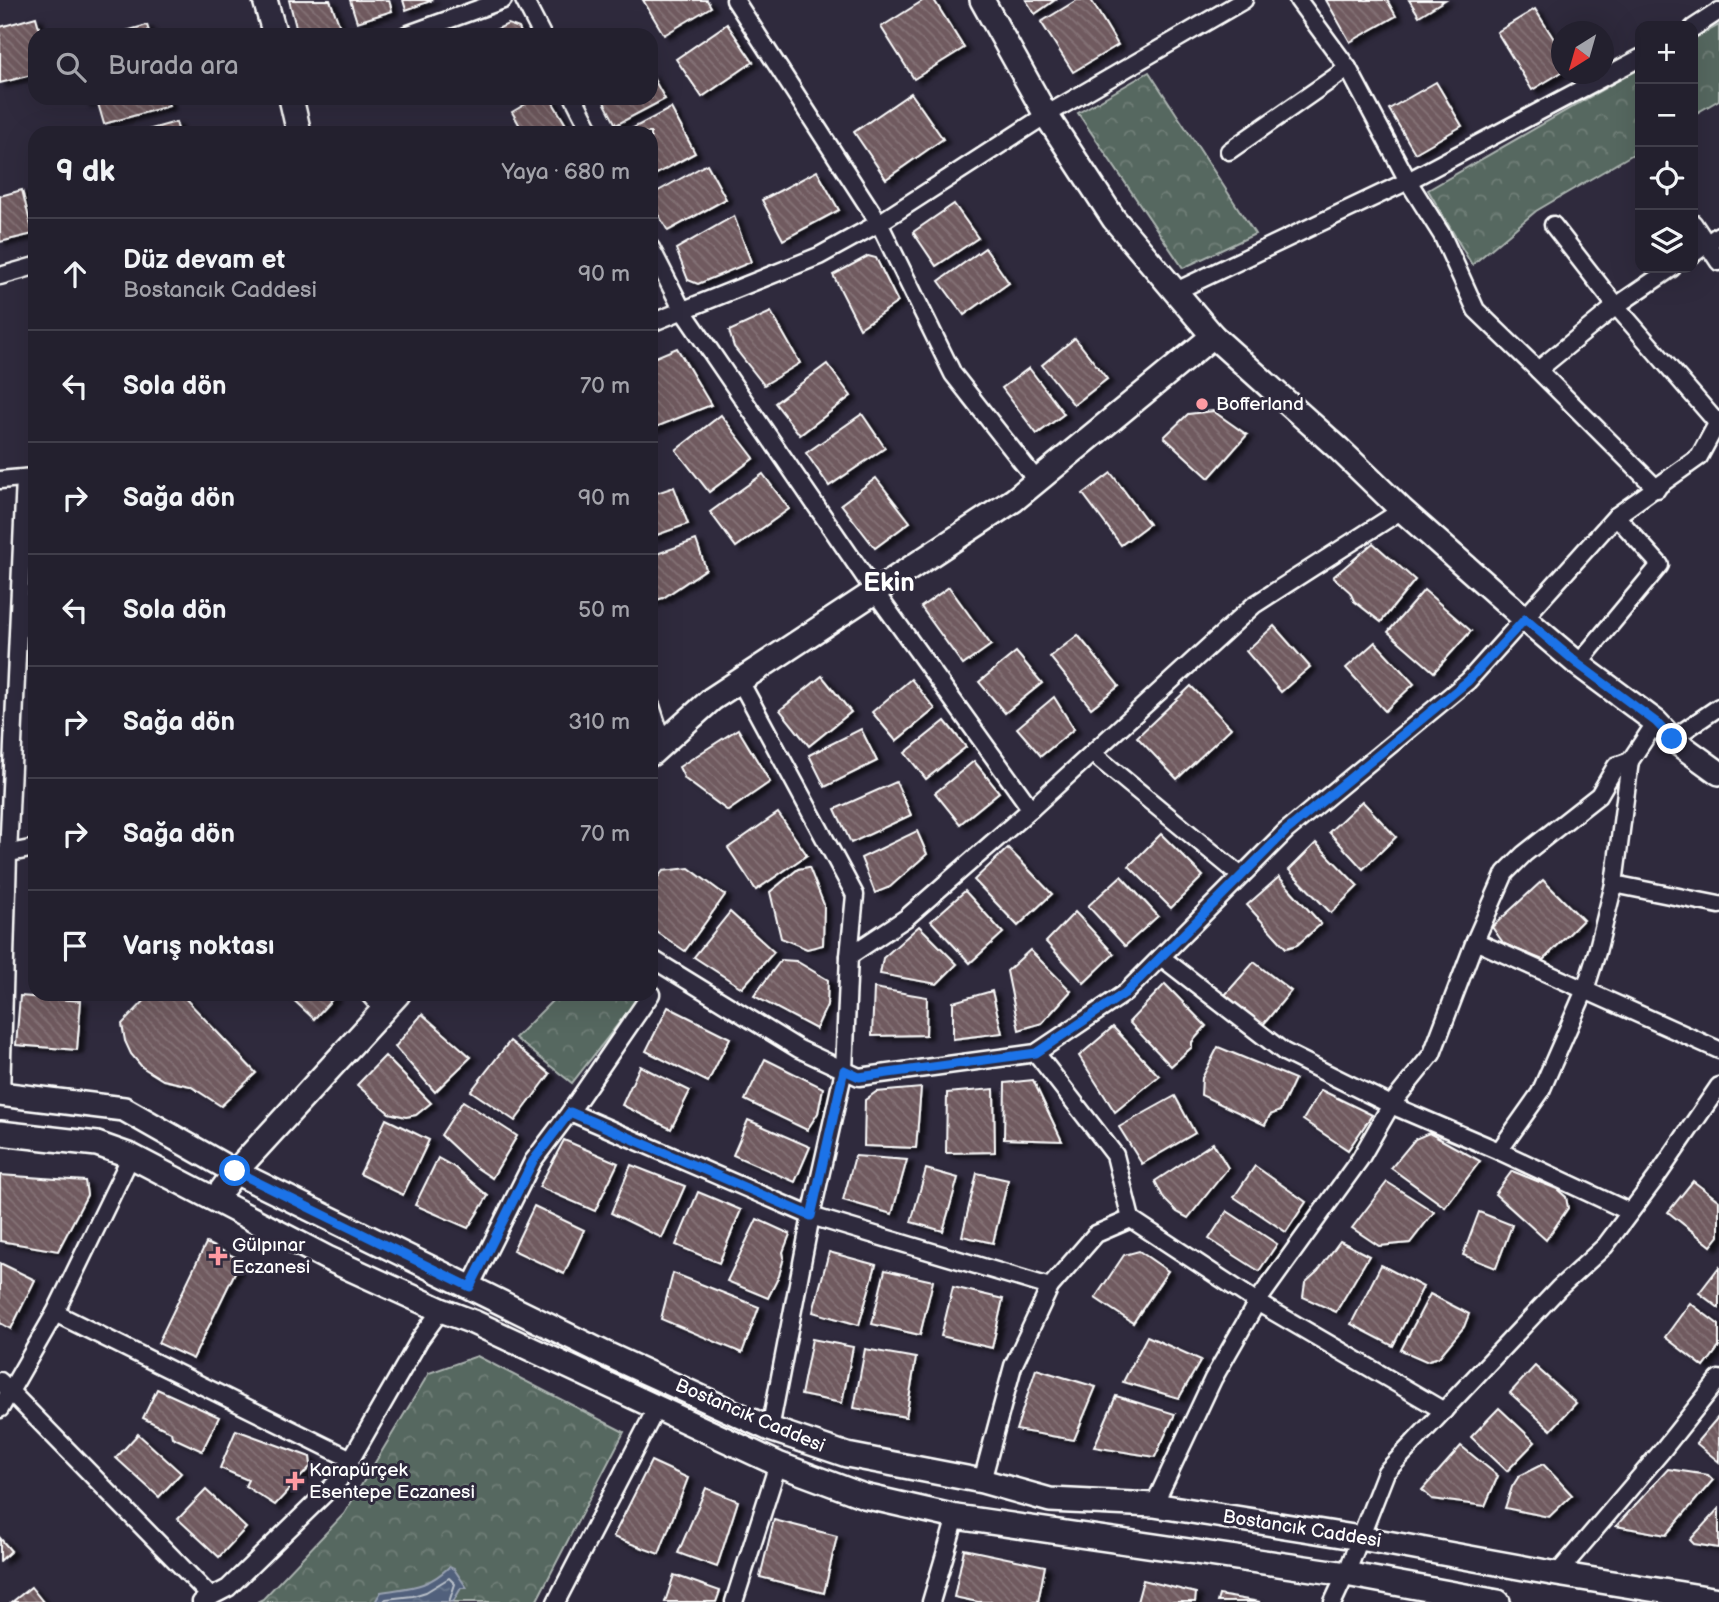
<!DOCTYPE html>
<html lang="tr">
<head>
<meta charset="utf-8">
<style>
  body { margin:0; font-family:"Balsamiq Sans",sans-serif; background:#2b2836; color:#f1f3f6 }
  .controls { position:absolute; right:21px; top:21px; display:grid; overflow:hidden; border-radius:14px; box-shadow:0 7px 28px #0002 }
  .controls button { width:63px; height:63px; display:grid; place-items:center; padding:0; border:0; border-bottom:2px solid #403e4a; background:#23202e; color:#f1f3f6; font:35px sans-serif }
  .compass { position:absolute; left:1551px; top:21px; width:63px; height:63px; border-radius:50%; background:#23202e; box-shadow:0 7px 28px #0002; rotate:217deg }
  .stop { position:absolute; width:21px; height:21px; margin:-16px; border:5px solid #1a73e8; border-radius:50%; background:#fff }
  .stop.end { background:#1a73e8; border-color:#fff; box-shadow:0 2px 7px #0008 }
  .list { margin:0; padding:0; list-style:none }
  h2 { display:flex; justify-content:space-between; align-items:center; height:91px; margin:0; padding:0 28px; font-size:30px }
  h2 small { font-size:23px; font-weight:400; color:#a3a3aa }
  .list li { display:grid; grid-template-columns:46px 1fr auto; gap:21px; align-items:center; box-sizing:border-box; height:112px; padding:0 28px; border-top:2px solid #403e4a }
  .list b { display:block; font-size:26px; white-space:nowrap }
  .list p { margin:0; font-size:23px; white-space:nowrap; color:#a3a3aa }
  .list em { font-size:23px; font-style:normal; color:#a3a3aa }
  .icon { flex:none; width:38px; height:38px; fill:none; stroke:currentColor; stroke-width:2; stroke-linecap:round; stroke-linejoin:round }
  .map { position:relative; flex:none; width:1719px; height:1602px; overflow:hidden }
  .search { position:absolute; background:#23202e; box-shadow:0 7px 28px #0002; left:28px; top:28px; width:630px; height:77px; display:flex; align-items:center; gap:18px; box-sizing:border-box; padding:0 24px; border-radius:21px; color:#a3a3aa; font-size:26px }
  .panel { position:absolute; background:#23202e; box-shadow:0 7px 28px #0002; left:28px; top:126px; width:630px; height:875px; border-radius:21px }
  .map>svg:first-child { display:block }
</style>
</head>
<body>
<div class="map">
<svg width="1719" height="1602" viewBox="0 0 1719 1602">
  <defs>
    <pattern id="park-crowns" width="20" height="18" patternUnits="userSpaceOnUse" patternTransform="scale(1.75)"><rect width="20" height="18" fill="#576860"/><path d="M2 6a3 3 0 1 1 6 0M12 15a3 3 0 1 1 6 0" fill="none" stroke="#707f78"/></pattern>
    <pattern id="water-ripples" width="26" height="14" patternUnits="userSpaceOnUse" patternTransform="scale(1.75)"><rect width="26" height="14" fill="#51617b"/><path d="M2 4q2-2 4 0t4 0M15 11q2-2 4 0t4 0" fill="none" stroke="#6b798f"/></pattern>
    <pattern id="building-back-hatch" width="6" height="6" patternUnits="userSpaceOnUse" patternTransform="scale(1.75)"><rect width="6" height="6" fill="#705a5f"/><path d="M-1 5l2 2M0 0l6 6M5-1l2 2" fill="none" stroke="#857377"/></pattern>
    <filter id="shadow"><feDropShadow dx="6" dy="3.5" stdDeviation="2" flood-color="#0009"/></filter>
  </defs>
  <rect width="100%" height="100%" fill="#2f2a3d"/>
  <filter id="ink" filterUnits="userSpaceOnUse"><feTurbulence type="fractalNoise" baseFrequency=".0143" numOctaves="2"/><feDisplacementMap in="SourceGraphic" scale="14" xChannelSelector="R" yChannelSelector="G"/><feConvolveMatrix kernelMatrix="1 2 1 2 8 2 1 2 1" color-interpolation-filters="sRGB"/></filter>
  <g filter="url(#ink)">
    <g fill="url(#park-crowns)" stroke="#abb4b0" stroke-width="2">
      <path d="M1719 25V100L1693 115V39Z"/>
      <path d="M1640 68V150L1536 211 1472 265 1428 190Z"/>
      <path d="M1149 72 1255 234 1183 268 1078 113Z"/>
      <path d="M559 994H638L640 996 572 1083 515 1038Z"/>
      <path d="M477 1356 624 1432 536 1602H257L263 1599 344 1514 429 1373Z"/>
    </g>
    <path fill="url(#water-ripples)" stroke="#97a0b0" stroke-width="2" d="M449 1567 454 1569 467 1588H461L453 1602H375L381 1592C410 1587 426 1589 449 1567Z"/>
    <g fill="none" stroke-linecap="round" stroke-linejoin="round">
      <path stroke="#b9c0ca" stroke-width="2" d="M383 1602 386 1599 413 1596 426 1592 449 1578 455 1584 449 1602"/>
    </g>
    <g fill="url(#building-back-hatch)" stroke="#fff" stroke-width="2" filter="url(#shadow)">
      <path d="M289 0H330L340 27 319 35H298Z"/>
      <path d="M350 0H389L392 11 357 22Z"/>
      <path d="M403 0H433L406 10Z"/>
      <path d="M643 0H707L711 7 664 35Z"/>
      <path d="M924 0H934L964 48 914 79 881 27Z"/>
      <path d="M1026 0H1055L1035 14Z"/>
      <path d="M1077 0H1091L1118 45 1073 72 1041 22Z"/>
      <path d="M1326 0H1387L1396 16 1350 42Z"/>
      <path d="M1409 0H1445L1419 16Z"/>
      <path d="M1535 9 1562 52V72L1532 90 1497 32Z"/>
      <path d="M36 17 41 35H35V74L0 83V27Z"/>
      <path d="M508 24 519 28 522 35H484Z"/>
      <path d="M727 24 753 62 702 97 676 59Z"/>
      <path d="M147 25 150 35H112Z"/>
      <path d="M651 74 665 99 616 125 602 98H651Z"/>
      <path d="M1436 82 1462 126 1415 153 1389 109Z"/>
      <path d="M911 93 943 139 886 179 854 132Z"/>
      <path d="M84 98H167L169 106 104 124 97 100 85 103Z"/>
      <path d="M536 98H550L571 133H524L512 112Z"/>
      <path d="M671 108 695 153 651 177V133H624Z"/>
      <path d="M176 122 179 133H137Z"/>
      <path d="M707 164 726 199 668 231 651 202V195Z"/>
      <path d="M817 171 839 210 783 240 762 200Z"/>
      <path d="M22 190 33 234 0 242V196Z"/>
      <path d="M954 204 978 238 936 266 913 232Z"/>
      <path d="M734 216 751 262 698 284 688 280 676 249Z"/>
      <path d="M985 248 1009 283 964 315 939 281Z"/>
      <path d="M868 256 876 258 898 302 860 328 833 275Z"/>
      <path d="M771 312 800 363 764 385 734 347 729 331Z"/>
      <path d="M1075 338 1107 379 1074 405 1042 365Z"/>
      <path d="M677 348 711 405 651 429V359Z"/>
      <path d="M827 364 851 396 800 435 775 403Z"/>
      <path d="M1029 368 1064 414 1037 434 1002 388Z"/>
      <path d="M1213 411 1247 435 1209 478 1164 437 1188 414Z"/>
      <path d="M862 414 885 448 829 486 806 453Z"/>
      <path d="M721 415 754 458 709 492 676 450Z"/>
      <path d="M1111 473 1149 524 1121 545 1083 494Z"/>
      <path d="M763 474 789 509 736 547 710 512Z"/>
      <path d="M876 478 910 522 875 548 841 504Z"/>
      <path d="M674 487 688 524 651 537V495Z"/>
      <path d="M696 540 706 569 663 598 651 602V556Z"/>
      <path d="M1373 543 1415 580 1381 622 1354 601 1350 592 1333 577Z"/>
      <path d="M949 587 991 645 963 665 921 607Z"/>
      <path d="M1424 590 1471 631 1434 672 1388 632Z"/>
      <path d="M1274 626 1310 667 1281 692 1246 651Z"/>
      <path d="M1078 635 1119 686 1091 708 1050 657Z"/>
      <path d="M1375 642 1414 684 1385 711 1346 668Z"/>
      <path d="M1016 652 1042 683 1005 713 979 682Z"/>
      <path d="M822 676 851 712 809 746 780 710Z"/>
      <path d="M911 679 935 709 896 741 872 712Z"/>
      <path d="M1191 686 1231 728 1177 779 1137 737Z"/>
      <path d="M1054 697 1074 729 1041 756 1017 728Z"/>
      <path d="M945 721 966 747 926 779 905 753Z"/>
      <path d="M738 729 770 782 728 811 685 779 679 767Z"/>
      <path d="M861 729 877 761 825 787 809 755Z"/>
      <path d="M974 761 999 792 960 824 935 793Z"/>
      <path d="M896 782 911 815 851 843 835 809Z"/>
      <path d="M1362 801 1396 837 1363 869 1329 832Z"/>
      <path d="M778 813 807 855 756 890 728 848Z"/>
      <path d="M917 831 927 854 890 887 875 893 861 858Z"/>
      <path d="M1161 834 1203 876 1171 908 1129 866Z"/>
      <path d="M1316 843 1358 886 1331 913 1289 870Z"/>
      <path d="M1008 848 1052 894 1018 926 974 880Z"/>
      <path d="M809 867 824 905 823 945 807 949 781 938 770 892 798 869Z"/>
      <path d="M689 868 725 895 685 951 651 928V886L663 871Z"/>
      <path d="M1121 876 1158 916 1125 946 1088 906Z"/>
      <path d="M1279 877 1321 924 1297 945 1286 948 1247 905Z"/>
      <path d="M1543 880 1583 920 1543 960 1504 944 1492 927Z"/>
      <path d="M965 891 1003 933 970 963 931 921Z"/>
      <path d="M730 912 774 952 742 988 694 957Z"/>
      <path d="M1075 912 1114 954 1084 983 1046 942Z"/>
      <path d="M919 926 957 964 937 984 880 974 883 958Z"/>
      <path d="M1030 950 1071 991 1042 1023 1019 1030 1007 971Z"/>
      <path d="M781 960 796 961 828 980 827 1005 816 1029 754 996Z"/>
      <path d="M1254 962 1291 991 1262 1026 1225 995Z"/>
      <path d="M1165 984 1206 1026 1192 1042V1047L1171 1066 1129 1022Z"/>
      <path d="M874 988 927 997 926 1035 872 1036Z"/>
      <path d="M992 991 1002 1033 953 1039V1002Z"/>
      <path d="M151 994H181L256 1073 221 1106 190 1086 163 1080 142 1067 131 1054 125 1041 122 1024Z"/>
      <path d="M287 994H337L314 1019Z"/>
      <path d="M20 996 81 1001 77 1050 16 1045Z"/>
      <path d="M668 1007 730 1038 708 1082 646 1051Z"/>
      <path d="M422 1014 471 1057 435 1092 395 1047Z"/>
      <path d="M1113 1027 1159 1076 1115 1112 1079 1056Z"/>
      <path d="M510 1041 550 1074 515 1121 471 1091Z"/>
      <path d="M1218 1047 1295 1079 1280 1111 1270 1115 1265 1125 1201 1095 1202 1078Z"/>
      <path d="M385 1056 431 1103 416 1115 406 1117 389 1113 357 1085Z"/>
      <path d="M765 1059 823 1088 818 1113 807 1130 745 1100Z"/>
      <path d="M640 1066 690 1091 671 1129 622 1105Z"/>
      <path d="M1033 1080 1062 1141 1004 1139 1005 1083Z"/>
      <path d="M921 1088 916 1148 864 1146 865 1100 876 1092Z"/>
      <path d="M994 1089 995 1152 946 1153 947 1093Z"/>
      <path d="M1321 1090 1372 1115 1348 1150 1303 1120Z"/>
      <path d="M1175 1096 1195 1133 1142 1164 1119 1127Z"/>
      <path d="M463 1101 517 1136 492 1178 474 1166 441 1135Z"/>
      <path d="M386 1119 429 1140 403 1195 360 1174Z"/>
      <path d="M748 1120 810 1147 795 1182 733 1155Z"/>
      <path d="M1429 1133 1480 1161 1445 1207 1391 1168 1415 1139Z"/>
      <path d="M564 1140 618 1163 595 1211 539 1187Z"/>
      <path d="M1213 1143 1228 1168 1188 1218 1177 1212 1164 1199 1155 1181Z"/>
      <path d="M855 1156 907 1160 892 1214 843 1200Z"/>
      <path d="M438 1158 454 1167 488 1196 468 1228 415 1205Z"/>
      <path d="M631 1165 685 1186 662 1238 611 1213Z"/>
      <path d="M1255 1166 1306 1202 1286 1232 1234 1197Z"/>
      <path d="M926 1169 958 1178 943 1231 911 1222Z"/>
      <path d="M1512 1171 1557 1189 1566 1197 1568 1208 1546 1240 1495 1194Z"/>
      <path d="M977 1173 1008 1180 993 1243 962 1236Z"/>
      <path d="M0 1175 85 1181 87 1195 58 1251 0 1241Z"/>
      <path d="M1693 1181 1719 1201V1236L1711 1246 1668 1212Z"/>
      <path d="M1387 1182 1434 1212 1410 1243 1379 1246 1352 1228Z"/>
      <path d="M698 1192 741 1210 719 1263 676 1245Z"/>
      <path d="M534 1206 584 1230 564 1274 513 1250Z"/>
      <path d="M1227 1211 1277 1244 1259 1271 1209 1239Z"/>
      <path d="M1479 1212 1512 1225 1496 1268 1463 1255Z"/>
      <path d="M757 1219 790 1234 783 1252 784 1257 779 1276 768 1298 727 1281Z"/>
      <path d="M1340 1241 1369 1256 1336 1312 1303 1297 1305 1283 1318 1271Z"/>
      <path d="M206 1243 241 1260 193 1359 158 1343Z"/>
      <path d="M1139 1251 1168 1271 1133 1323 1095 1298 1124 1255Z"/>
      <path d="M829 1252 876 1265 859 1325 813 1312Z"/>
      <path d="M0 1263 35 1280 11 1329 0 1323Z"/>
      <path d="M1381 1265 1423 1287 1393 1346 1351 1324Z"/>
      <path d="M1719 1267V1308L1699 1293Z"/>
      <path d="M885 1270 933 1281 920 1335 872 1324Z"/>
      <path d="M673 1273 759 1307 742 1353 661 1319Z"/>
      <path d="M953 1287 1003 1299 992 1348 941 1336Z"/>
      <path d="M1430 1294 1469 1314 1464 1327 1439 1357 1426 1361 1401 1350Z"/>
      <path d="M1690 1303 1719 1325V1347L1704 1367 1665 1337Z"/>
      <path d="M1147 1336 1201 1360 1179 1398 1123 1382Z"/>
      <path d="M812 1339 853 1347 842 1403 801 1395Z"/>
      <path d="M865 1349 916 1358 906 1417 854 1408Z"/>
      <path d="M1535 1366 1576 1403 1551 1430 1510 1393Z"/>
      <path d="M1036 1369 1096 1387 1074 1440 1016 1430Z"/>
      <path d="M157 1389 219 1417 202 1451 172 1437 171 1432 143 1418Z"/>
      <path d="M1116 1396 1175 1414 1155 1457 1094 1447Z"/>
      <path d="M1499 1408 1535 1442 1507 1471 1471 1437Z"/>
      <path d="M1719 1416V1462L1696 1443Z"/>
      <path d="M236 1430 310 1457 311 1466 275 1505 245 1486 248 1480 220 1468Z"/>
      <path d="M138 1434 181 1473 159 1497 116 1458Z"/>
      <path d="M1461 1446 1498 1476 1485 1506 1432 1499 1422 1490Z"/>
      <path d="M651 1461 688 1478 659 1554 613 1537Z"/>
      <path d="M1543 1464 1572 1495 1549 1517 1505 1508 1512 1487 1519 1476Z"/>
      <path d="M1668 1469 1708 1475 1713 1480 1666 1535 1616 1526Z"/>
      <path d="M706 1488 738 1501 717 1567 678 1553Z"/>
      <path d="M206 1490 246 1528 219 1557 178 1519Z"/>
      <path d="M1719 1508V1548L1694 1544 1690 1540Z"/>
      <path d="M774 1520 837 1536 824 1593 760 1577Z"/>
      <path d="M0 1538 11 1551 0 1561Z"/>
      <path d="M964 1549 1045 1566 1038 1602H978L954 1597Z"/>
      <path d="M674 1575 720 1591 716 1602H665Z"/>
      <path d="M1143 1580 1196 1593 1195 1602H1137Z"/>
      <path d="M31 1587 43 1602H12Z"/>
      <path d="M1219 1595 1260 1602H1217Z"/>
    </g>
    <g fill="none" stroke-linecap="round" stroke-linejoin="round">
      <g stroke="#fff" stroke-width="21">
        <g id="street">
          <path d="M524 0 542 35"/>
          <path d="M735 0 879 223 953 374 1037 481"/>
          <path d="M1298 0 1348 68 1408 181 1442 235 1476 310 1538 370"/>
          <path d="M1693 28 1719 11"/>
          <path d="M406 35 503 0"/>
          <path d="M574 98 592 133"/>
          <path d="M1229 151 1348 68"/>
          <path d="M1693 223 1719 262"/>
          <path d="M1553 225 1616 306 1719 425"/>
          <path d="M651 248 683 311 875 592 1031 809"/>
          <path d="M1693 254 1719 235"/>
          <path d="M0 276 35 266"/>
          <path d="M1176 291 1408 181 1640 58"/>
          <path d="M651 323 819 256 879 223 1046 115 1244 0"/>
          <path d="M0 480 33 477"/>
          <path d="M1657 489 1538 370 1616 306 1672 268"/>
          <path d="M1578 664 1660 565 1616 516"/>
          <path d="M740 681 855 895 849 956 844 1070 811 1216 770 1429"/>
          <path d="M651 706 663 743"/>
          <path d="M1672 739 1719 707"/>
          <path d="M1092 753 1241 876"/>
          <path d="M0 855 35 848"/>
          <path d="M1614 884 1719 905"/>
          <path d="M1475 941 1719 1050"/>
          <path d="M849 956 906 918 1031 809 1254 605 1402 510"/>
          <path d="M1161 957 1284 1052 1391 1105 1499 1151 1630 1212"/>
          <path d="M651 958 799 1049 859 1077 1036 1053 1125 993 1286 831 1468 681 1616 516 1699 457 1719 420"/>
          <path d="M369 994 383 1010"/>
          <path d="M1036 1053 1115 1155 1131 1219 1257 1302 1444 1411"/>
          <path d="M1 1094 8 855 25 478"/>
          <path d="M570 1112 811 1216 1050 1287"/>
          <path d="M1499 1151 1540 1093 1585 990 1597 952 1614 884 1630 761 1656 722"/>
          <path d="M470 1287 533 1161 570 1112 651 994"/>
          <path d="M55 1313 351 1459"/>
          <path d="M0 1381 211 1597"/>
          <path d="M0 1409 55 1313 131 1156"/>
          <path d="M982 1481 1013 1366 1050 1287 1096 1234 1131 1219"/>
          <path d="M1154 1505 1213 1379 1257 1302 1360 1159 1391 1105 1432 1054 1475 941 1505 873 1524 854 1599 795 1616 766 1630 761"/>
          <path d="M1557 1574 1661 1452 1719 1379"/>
          <path d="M201 1602 228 1588 339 1480 420 1339 441 1310"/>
          <path d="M556 1602 656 1409"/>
          <path d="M734 1602 778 1464"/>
          <path d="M931 1602 956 1517"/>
          <path d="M1333 1602 1346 1574 1386 1472 1559 1288 1605 1246 1656 1178 1719 1086"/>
        </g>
      </g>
      <g stroke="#fff" stroke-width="28">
        <g id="secondary">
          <path d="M265 0 275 35"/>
          <path d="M982 0 1046 115 1114 219 1213 336 1339 449 1402 510 1525 619 1578 664 1656 722 1672 739 1719 773"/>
          <path d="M291 98 299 133"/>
          <path d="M651 754 712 699 1014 500 1213 336"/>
          <path d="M0 1094 124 1109 235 1172 604 1353 770 1429 847 1455 982 1481 1050 1500 1154 1505 1360 1538 1557 1574 1719 1600"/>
          <path d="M0 1133 97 1144 131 1156 327 1258 441 1310 473 1322 778 1464 864 1496 956 1517 1346 1574 1498 1602"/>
          <path d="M215 1199 235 1172 398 994"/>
        </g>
      </g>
      <use href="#street" stroke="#2f2a3d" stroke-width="16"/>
      <use href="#secondary" stroke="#2f2a3d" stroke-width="23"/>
    </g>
  </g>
  <g fill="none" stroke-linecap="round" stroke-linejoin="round" filter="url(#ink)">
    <path stroke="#1a73e8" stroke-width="9" d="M235 1171 470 1287 533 1161 570 1112 811 1216 844 1070 859 1077 1036 1053 1125 993 1286 831 1468 681 1525 619 1578 664 1656 722 1672 739"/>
  </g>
  <g fill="#ff9aa2" stroke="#2f2a3d" stroke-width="2.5">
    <circle cx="1202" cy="404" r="7"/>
    <path d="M214.5 1245.5h7v7h7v7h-7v7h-7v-7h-7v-7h7z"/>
    <path d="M291.5 1470.5h7v7h7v7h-7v7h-7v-7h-7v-7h7z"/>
  </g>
  <g text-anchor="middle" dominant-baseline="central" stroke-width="6" stroke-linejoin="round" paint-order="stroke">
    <g font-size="19" fill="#fff" stroke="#2f2a3d" text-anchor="start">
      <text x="1216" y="404">Bofferland</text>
      <text x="232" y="1245">Gülpınar<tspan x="232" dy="22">Eczanesi</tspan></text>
      <text x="309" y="1470">Karapürçek<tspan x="309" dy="22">Esentepe Eczanesi</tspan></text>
    </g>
    <g font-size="19" fill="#fff" stroke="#2f2a3d">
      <text transform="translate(750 1416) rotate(23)">Bostancık Caddesi</text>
      <text transform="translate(1302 1529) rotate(9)">Bostancık Caddesi</text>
    </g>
    <g font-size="26" font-weight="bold" fill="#fff" stroke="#2f2a3d">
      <text x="889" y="583">Ekin</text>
    </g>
  </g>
</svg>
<div class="controls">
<button>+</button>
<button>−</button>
<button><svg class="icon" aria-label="locate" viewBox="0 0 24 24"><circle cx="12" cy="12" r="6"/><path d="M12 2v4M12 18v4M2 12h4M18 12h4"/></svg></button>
<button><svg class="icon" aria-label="layers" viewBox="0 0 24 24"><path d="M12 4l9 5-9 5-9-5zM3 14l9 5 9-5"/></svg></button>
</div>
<svg class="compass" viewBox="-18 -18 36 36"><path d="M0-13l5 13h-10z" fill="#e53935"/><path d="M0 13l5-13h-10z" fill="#a3a3aa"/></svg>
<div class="stop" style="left:235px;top:1171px"></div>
<div class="stop end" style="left:1672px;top:739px"></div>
<div class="search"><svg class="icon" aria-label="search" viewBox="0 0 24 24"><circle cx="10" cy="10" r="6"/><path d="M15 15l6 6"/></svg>Burada ara</div>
<section class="panel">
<h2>9 dk<small>Yaya · 680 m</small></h2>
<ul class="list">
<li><svg class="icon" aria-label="ahead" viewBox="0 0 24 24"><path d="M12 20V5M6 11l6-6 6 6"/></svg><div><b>Düz devam et</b><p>Bostancık Caddesi</p></div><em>90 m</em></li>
<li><svg class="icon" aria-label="left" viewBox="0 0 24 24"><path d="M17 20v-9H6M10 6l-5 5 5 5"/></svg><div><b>Sola dön</b></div><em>70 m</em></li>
<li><svg class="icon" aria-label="right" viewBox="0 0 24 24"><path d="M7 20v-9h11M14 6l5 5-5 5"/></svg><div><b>Sağa dön</b></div><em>90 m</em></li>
<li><svg class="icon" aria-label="left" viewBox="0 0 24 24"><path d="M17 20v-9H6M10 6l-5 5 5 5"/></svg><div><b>Sola dön</b></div><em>50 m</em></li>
<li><svg class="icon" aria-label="right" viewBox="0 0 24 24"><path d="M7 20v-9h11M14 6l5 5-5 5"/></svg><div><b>Sağa dön</b></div><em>310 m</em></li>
<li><svg class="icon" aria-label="right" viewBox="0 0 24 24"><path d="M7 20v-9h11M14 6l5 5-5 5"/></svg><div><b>Sağa dön</b></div><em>70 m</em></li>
<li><svg class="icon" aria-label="arrive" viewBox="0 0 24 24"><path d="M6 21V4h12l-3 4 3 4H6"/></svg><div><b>Varış noktası</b></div></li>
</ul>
</section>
</div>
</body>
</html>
